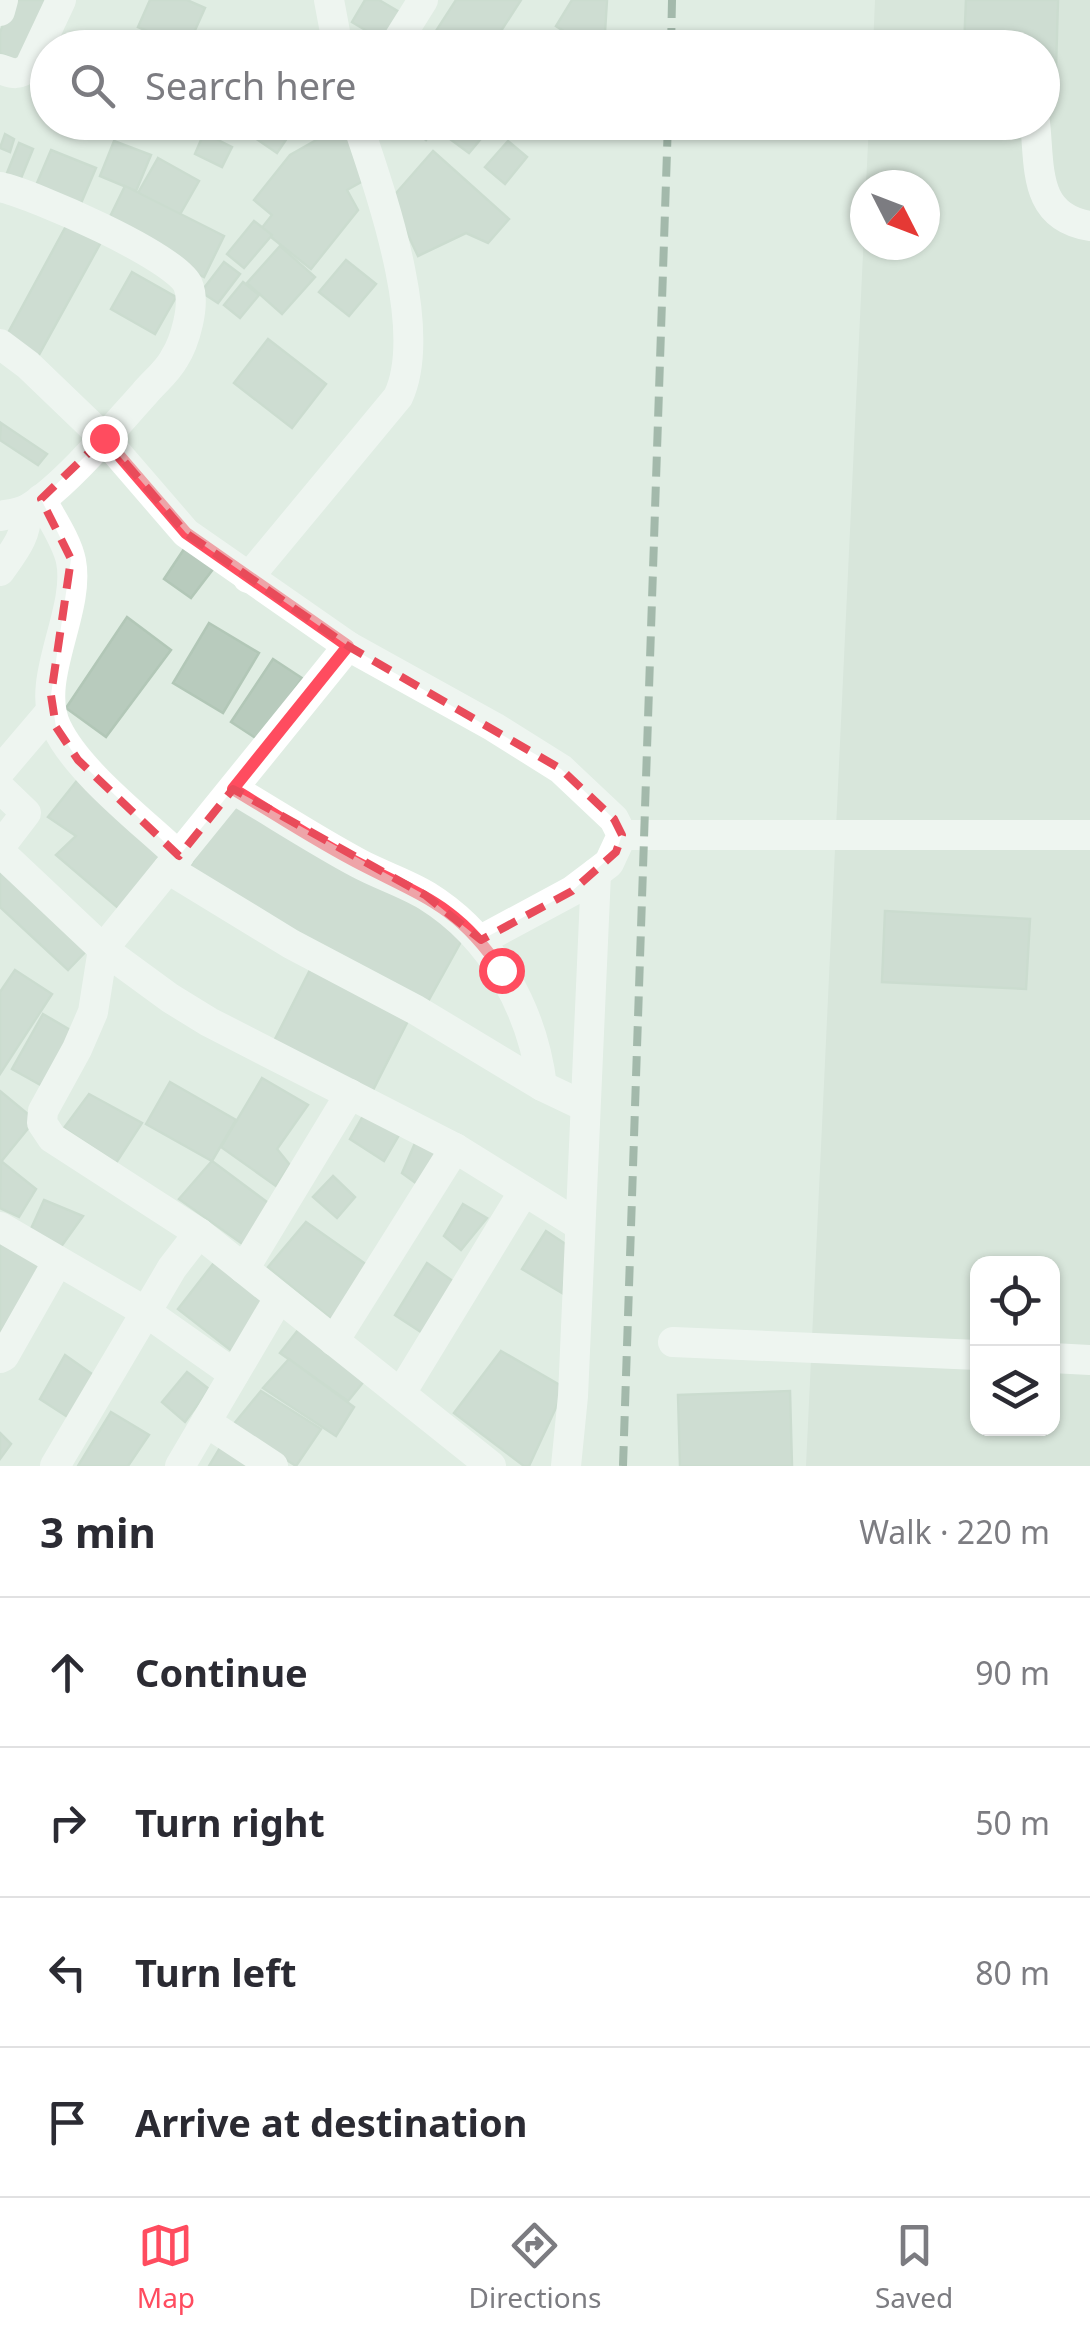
<!DOCTYPE html>
<html lang="en">
<head>
<meta charset="utf-8">
<style>
  body { margin:0; font-family:"Noto Sans",sans-serif; background:#f2f2f3; color:#2b2b33 }
  .controls { position:absolute; right:30px; bottom:30px; display:grid; overflow:hidden; border-radius:20px; box-shadow:0 2px 8px #0004 }
  .controls button { width:90px; height:90px; display:grid; place-items:center; padding:0; border:0; border-bottom:2px solid #e1e1e2; background:#fff; color:#2b2b33; font:50px sans-serif }
  .compass { position:absolute; left:850px; top:170px; width:90px; height:90px; border-radius:50%; background:#fff; box-shadow:0 2px 8px #0004; rotate:132deg }
  .stop { position:absolute; width:30px; height:30px; margin:-22px; border:8px solid #ff4c5f; border-radius:50%; background:#fff }
  .stop.end { background:#ff4c5f; border-color:#fff; box-shadow:0 2px 10px #0008 }
  .list { margin:0; padding:0; list-style:none }
  h2 { display:flex; justify-content:space-between; align-items:center; height:130px; margin:0; padding:0 40px; font-size:42px }
  h2 small { font-size:32px; font-weight:400; color:#7c7c81 }
  .list li { display:grid; grid-template-columns:65px 1fr auto; gap:30px; align-items:center; box-sizing:border-box; height:150px; padding:0 40px; border-top:2px solid #e1e1e2 }
  .list b { display:block; font-size:38px; white-space:nowrap }
  .list em { font-size:32px; font-style:normal; color:#7c7c81 }
  .icon { flex:none; width:55px; height:55px; fill:none; stroke:currentColor; stroke-width:2; stroke-linecap:round; stroke-linejoin:round }
  .map { position:relative; flex:none; width:1090px; height:1466px; overflow:hidden }
  .search { position:absolute; background:#fff; box-shadow:0 2px 8px #0004; left:30px; right:30px; top:30px; height:110px; display:flex; align-items:center; gap:25px; box-sizing:border-box; padding:0 35px; border-radius:55px; color:#7c7c81; font-size:38px }
  .sheet { height:730px; background:#fff }
  nav { display:flex; justify-content:space-around; align-items:center; box-sizing:border-box; height:140px; border-top:2px solid #e1e1e2; background:#fff; font-size:28px; color:#7c7c81 }
  nav a { display:grid; justify-items:center; gap:5px }
  nav .on { color:#ff4c5f }
  .map>svg:first-child { display:block }
</style>
</head>
<body>
<div class="map">
<svg width="1090" height="1466" viewBox="0 0 1090 1466">
  <rect width="100%" height="100%" fill="#e0ede3"/>
  <path fill="#ceddd1" fill-rule="evenodd" d="M875 0H1090V1466H806L865 211V245H925V185H866L869 123 1042 122V48L873 47ZM978 1264H1052V1428H978Z"/>
  <g fill="#b8cbbd" stroke="#b2c7b7" stroke-width="2.5">
    <path d="M14 0H52L24 64 0 53V32Z"/>
    <path d="M150 0H187L205 8 187 48 138 27Z"/>
    <path d="M365 0H379L406 16 389 44 352 22Z"/>
    <path d="M456 0H521L490 48H425Z"/>
    <path d="M572 0H607L604 48H590L556 26Z"/>
    <path d="M966 0H1058L1055 103H1042V48H964Z"/>
    <path d="M232 122H298L277 153Z"/>
    <path d="M419 122H441L426 140 413 130Z"/>
    <path d="M463 122H482L489 129 469 153 450 139Z"/>
    <path d="M343 125 372 176 347 190 358 210 311 269 261 229 272 215 254 200 290 155Z"/>
    <path d="M204 133 232 147 222 167 195 154Z"/>
    <path d="M5 134 14 139 10 152 0 148Z"/>
    <path d="M114 141 151 155 136 191 100 176Z"/>
    <path d="M508 141 527 157 505 184 485 167Z"/>
    <path d="M19 143 33 149 17 188 3 183Z"/>
    <path d="M51 150 96 168 79 208 34 190Z"/>
    <path d="M433 151 509 219 488 243 466 233 418 256 391 199Z"/>
    <path d="M158 158 199 181 179 216 138 193Z"/>
    <path d="M125 186 224 236 204 277 105 227Z"/>
    <path d="M71 217 105 235 35 362 2 344Z"/>
    <path d="M254 221 272 235 244 268 227 254Z"/>
    <path d="M280 246 315 277 282 314 247 283Z"/>
    <path d="M346 260 376 284 349 316 319 292Z"/>
    <path d="M224 262 240 274 218 303 201 292Z"/>
    <path d="M132 272 176 297 155 334 111 309Z"/>
    <path d="M243 282 259 295 240 318 224 305Z"/>
    <path d="M268 339 326 384 292 428 234 383Z"/>
    <path d="M1 423 47 454 38 465 0 440Z"/>
    <path d="M188 543 217 564 191 598 164 579Z"/>
    <path d="M127 617 171 650 106 737 66 708Z"/>
    <path d="M209 623 259 653 223 713 173 683Z"/>
    <path d="M273 659 302 678 260 741 231 722Z"/>
    <path d="M83 773 166 853 124 913 56 855 76 836 48 817Z"/>
    <path d="M226 800 468 929 426 1005 185 877Z"/>
    <path d="M0 862 91 946 68 970 0 907Z"/>
    <path d="M885 911 1030 919 1026 989 882 982Z"/>
    <path d="M312 966 411 1015 369 1098 270 1049Z"/>
    <path d="M15 970 52 994 0 1074V992Z"/>
    <path d="M43 1014 77 1034 46 1088 12 1069Z"/>
    <path d="M262 1078 308 1105 277 1149 290 1165 276 1186 221 1147Z"/>
    <path d="M170 1082 236 1120 212 1161 146 1124Z"/>
    <path d="M0 1091 35 1120 0 1163Z"/>
    <path d="M89 1094 142 1123 116 1163 64 1128Z"/>
    <path d="M368 1107 406 1123 384 1161 350 1139Z"/>
    <path d="M419 1134 448 1149 424 1189 402 1173Z"/>
    <path d="M1 1161 36 1189 19 1217 0 1208Z"/>
    <path d="M212 1161 279 1211 251 1250 179 1199Z"/>
    <path d="M333 1176 355 1197 337 1218 313 1197Z"/>
    <path d="M44 1200 83 1216 60 1248 30 1231Z"/>
    <path d="M463 1204 487 1218 461 1250 444 1236Z"/>
    <path d="M306 1222 374 1270 333 1320 268 1267Z"/>
    <path d="M546 1231 570 1247 562 1293 522 1269Z"/>
    <path d="M0 1234 46 1264 0 1333Z"/>
    <path d="M220 1255 268 1298 237 1355 178 1309Z"/>
    <path d="M427 1263 457 1284 424 1334 395 1315Z"/>
    <path d="M302 1325 369 1375 348 1401 280 1353Z"/>
    <path d="M501 1351 565 1388 529 1466H524L454 1413Z"/>
    <path d="M65 1355 102 1381 74 1421 40 1399Z"/>
    <path d="M289 1359 354 1407 336 1436 263 1388Z"/>
    <path d="M187 1372 209 1389 185 1422 162 1402Z"/>
    <path d="M261 1391 321 1429 296 1466 233 1425Z"/>
    <path d="M790 1391 792 1466H680L678 1395Z"/>
    <path d="M111 1412 149 1435 128 1466H78Z"/>
    <path d="M0 1433 11 1444 0 1459Z"/>
    <path d="M224 1441 257 1466H209Z"/>
  </g>
  <g fill="none" stroke-linecap="round" stroke-linejoin="round">
    <g stroke="#fff" stroke-width="30">
      <path d="M329 0 338 48"/>
      <path d="M0 11 3 0"/>
      <path d="M393 48 423 0"/>
      <path d="M0 69C13 74 19 76 30 66L61 0"/>
      <path d="M1035 122C1040 168 1033 217 1090 226"/>
      <path d="M0 187C33 194 177 257 188 285 196 304 185 342 174 359 167 372 153 383 144 394 115 426 65 486 29 508 21 513 10 514 0 516"/>
      <path d="M0 344 28 365 104 438 186 533 348 646 494 727 561 769 614 819 622 835 609 863 596 873 572 891 481 940"/>
      <path d="M41 499C51 518 67 541 71 561 81 612 33 681 57 728 78 772 142 821 179 856"/>
      <path d="M0 571C14 551 28 535 26 510"/>
      <path d="M248 578 398 397C430 329 380 191 357 122"/>
      <path d="M0 771 51 711"/>
      <path d="M0 788 26 813 0 847"/>
      <path d="M233 789C274 813 315 840 358 863 380 875 406 883 427 896 493 937 533 1011 542 1086"/>
      <path d="M622 835H1090"/>
      <path d="M0 852 103 949 170 998 209 1022 455 1148 579 1225"/>
      <path d="M168 869 291 944 416 1010 542 1086 584 1106"/>
      <path d="M0 1227 146 1312 234 1374"/>
      <path d="M199 1233 491 1466"/>
      <path d="M244 1269 350 1094"/>
      <path d="M334 1341 455 1148"/>
      <path d="M673 1342 978 1355"/>
      <path d="M0 1358 4 1356 58 1261"/>
      <path d="M1052 1358 1090 1360"/>
      <path d="M401 1393 524 1191"/>
      <path d="M206 1422 273 1466"/>
      <path d="M55 1466 172 1268 199 1233 52 1138 42 1123 43 1111 77 1049 93 1012 103 949 348 646"/>
      <path d="M180 1466 279 1298"/>
      <path d="M566 1466 573 1396 596 873"/>
    </g>
    <g stroke="#597b66" stroke-width="8" stroke-dasharray="20 10" stroke-linecap="butt">
      <path d="M671 48 672 0"/>
      <path d="M623 1466 668 122"/>
    </g>
  </g>
  <g fill="none" stroke-linecap="round" stroke-linejoin="round">
    <path stroke="#ff4c5f" stroke-width="12" d="M104 438 186 533 348 646 233 789C275 814 317 842 360 864 424 897 459 907 501 970"/>
  </g>
  <path d="M0 0H1090V1466H0ZM104 438 186 533 348 646 561 769 614 819 622 835 616 852 572 891 481 940 425 895 233 789 179 856 78 760 56 727 51 695 71 559 41 499Z" fill="#e0ede3" fill-opacity=".55" fill-rule="evenodd"/>
  <path fill="none" stroke="#e94b5a" stroke-width="8" stroke-dasharray="20 12" stroke-linejoin="round" d="M104 438 186 533 348 646 561 769 614 819 622 835 616 852 572 891 481 940 425 895 233 789 179 856 78 760 56 727 51 695 71 559 41 499Z"/>
</svg>
<div class="controls">
<button><svg class="icon" aria-label="locate" viewBox="0 0 24 24"><circle cx="12" cy="12" r="6"/><path d="M12 2v4M12 18v4M2 12h4M18 12h4"/></svg></button>
<button><svg class="icon" aria-label="layers" viewBox="0 0 24 24"><path d="M12 4l9 5-9 5-9-5zM3 14l9 5 9-5"/></svg></button>
</div>
<svg class="compass" viewBox="-18 -18 36 36"><path d="M0-13l5 13h-10z" fill="#e53935"/><path d="M0 13l5-13h-10z" fill="#7c7c81"/></svg>
<div class="stop" style="left:501px;top:970px"></div>
<div class="stop end" style="left:104px;top:438px"></div>
<div class="search"><svg class="icon" aria-label="search" viewBox="0 0 24 24"><circle cx="10" cy="10" r="6"/><path d="M15 15l6 6"/></svg>Search here</div>
</div>
<section class="sheet">
<h2>3 min<small>Walk · 220 m</small></h2>
<ul class="list">
<li><svg class="icon" aria-label="ahead" viewBox="0 0 24 24"><path d="M12 20V5M6 11l6-6 6 6"/></svg><div><b>Continue</b></div><em>90 m</em></li>
<li><svg class="icon" aria-label="right" viewBox="0 0 24 24"><path d="M7 20v-9h11M14 6l5 5-5 5"/></svg><div><b>Turn right</b></div><em>50 m</em></li>
<li><svg class="icon" aria-label="left" viewBox="0 0 24 24"><path d="M17 20v-9H6M10 6l-5 5 5 5"/></svg><div><b>Turn left</b></div><em>80 m</em></li>
<li><svg class="icon" aria-label="arrive" viewBox="0 0 24 24"><path d="M6 21V4h12l-3 4 3 4H6"/></svg><div><b>Arrive at destination</b></div></li>
</ul>
</section>
<nav>
<a class="on"><svg class="icon" aria-label="map" viewBox="0 0 24 24"><path d="M3 6l6-2 6 2 6-2v14l-6 2-6-2-6 2zM9 4v14M15 6v14"/></svg>Map</a>
<a><svg class="icon" aria-label="directions" viewBox="0 0 24 24"><path d="M12 3l9 9-9 9-9-9zM9 14v-3h6M13 9l2 2-2 2"/></svg>Directions</a>
<a><svg class="icon" aria-label="saved" viewBox="0 0 24 24"><path d="M7 4h10v16l-5-4-5 4z"/></svg>Saved</a>
</nav>
</body>
</html>
